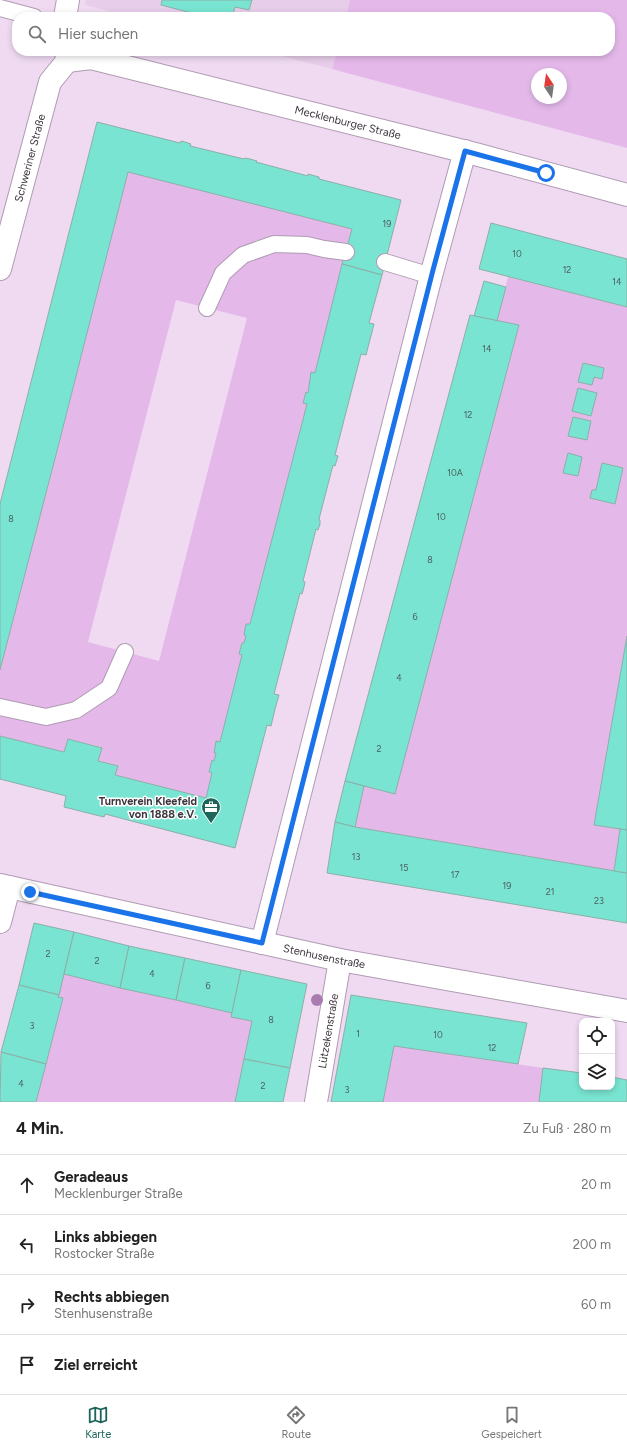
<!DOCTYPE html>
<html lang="de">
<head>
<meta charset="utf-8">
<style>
  body { margin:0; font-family:Figtree,sans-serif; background:#f2f2f2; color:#222 }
  .controls { position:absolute; right:12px; bottom:12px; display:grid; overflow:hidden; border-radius:8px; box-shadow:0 2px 6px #0003 }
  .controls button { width:36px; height:36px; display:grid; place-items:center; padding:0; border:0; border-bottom:1px solid #e0e0e0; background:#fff; color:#222; font:20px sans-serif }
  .compass { position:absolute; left:531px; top:68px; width:36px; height:36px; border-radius:50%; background:#fff; box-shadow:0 2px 6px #0003; rotate:347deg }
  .stop { position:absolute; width:12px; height:12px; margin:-9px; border:3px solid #1a73e8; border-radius:50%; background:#fff }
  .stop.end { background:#1a73e8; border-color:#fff; box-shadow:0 1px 4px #0008 }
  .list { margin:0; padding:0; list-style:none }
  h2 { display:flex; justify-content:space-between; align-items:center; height:52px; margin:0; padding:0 16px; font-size:17px }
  h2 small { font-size:13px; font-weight:400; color:#767676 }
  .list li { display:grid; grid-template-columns:26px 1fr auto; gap:12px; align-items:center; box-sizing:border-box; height:60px; padding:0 16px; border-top:1px solid #e0e0e0 }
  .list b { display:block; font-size:15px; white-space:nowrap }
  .list p { margin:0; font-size:13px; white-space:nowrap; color:#767676 }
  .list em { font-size:13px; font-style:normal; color:#767676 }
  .icon { flex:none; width:22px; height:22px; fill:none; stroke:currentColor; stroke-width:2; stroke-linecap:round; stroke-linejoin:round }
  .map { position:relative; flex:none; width:627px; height:1102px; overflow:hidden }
  .search { position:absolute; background:#fff; box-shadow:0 2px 6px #0003; left:12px; right:12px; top:12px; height:44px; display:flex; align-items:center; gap:10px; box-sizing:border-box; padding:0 14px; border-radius:16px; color:#767676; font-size:15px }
  .sheet { height:292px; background:#fff }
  nav { display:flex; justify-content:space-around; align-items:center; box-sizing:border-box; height:56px; border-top:1px solid #e0e0e0; background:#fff; font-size:11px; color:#767676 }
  nav a { display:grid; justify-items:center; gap:2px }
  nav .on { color:#1c655a }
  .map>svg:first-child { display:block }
</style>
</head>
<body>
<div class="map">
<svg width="627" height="1102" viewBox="0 0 627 1102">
  <rect width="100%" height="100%" fill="#efdaf2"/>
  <g fill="#e7cdea">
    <path d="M86 0H350L346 17H132L85 5Z"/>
    <path d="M263 51H337L332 69Z"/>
  </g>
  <g fill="#e4b9ea" fill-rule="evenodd">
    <path d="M350 0H627V148L332 69 337 51H610V17H346ZM537 74H561V98H537Z"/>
    <path d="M128 172 352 229 315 373 311 372 308 393 306 392 307 404 250 624H246L244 635 246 636 244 643H242L239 654 242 655 220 742H216L214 752 216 753 214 761 212 760 209 772 212 773 206 798 115 775 118 766 98 761 101 747 68 739 64 752 0 736V670L58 448ZM176 300 247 318 159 661 88 642Z"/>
    <path d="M508 277 627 307V636L594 825 620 829 614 871 355 827 364 786 395 794 519 326 497 321Z"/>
    <path d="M64 974 232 1013 252 1021 235 1102H36L63 998 58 997Z"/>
    <path d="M394 1046 543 1068 539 1102H383Z"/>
  </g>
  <g fill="#79e4d1" stroke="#8cafa7">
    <path d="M162 0H252L249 10 235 7 232 17H207L161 5Z"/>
    <path d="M97 122 180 143 181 141 185 142 191 144 190 146 244 159 245 158 250 159 257 161 256 162 308 176V174L319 177V179L401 200 382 275 342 264 352 229 128 172 58 447 0 670V504Z"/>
    <path d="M491 223 627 259V307L479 269Z"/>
    <path d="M342 264 382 275 369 323 374 324 366 355 361 354 335 455 338 456 335 466 333 465 319 519 320 520V524L318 530 316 529 303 581 305 582 304 587 302 594 300 593 274 694 279 695 275 709 271 726 267 725 235 848 105 814 104 817 64 807 66 796 0 779V736L64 752 68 739 102 748 98 761 118 766 115 775 206 798 212 773 209 772 212 760 214 761 216 753H214L216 741 220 742 242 655 239 654 242 643H244L246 636 244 635 246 624H250L307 404 303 403 306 392 308 393 311 372 315 373Z"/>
    <path d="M484 281 506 287 497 321 474 316Z"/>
    <path d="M470 315 519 325 395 794 345 781Z"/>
    <path d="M583 363 604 368 602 379 594 377 592 385 578 382Z"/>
    <path d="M578 388 597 393 591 416 572 411Z"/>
    <path d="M573 417 591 421 587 440 568 436Z"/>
    <path d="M568 453 582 457 578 476 563 473Z"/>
    <path d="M602 463 623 468 615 504 590 498 592 490H596Z"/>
    <path d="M627 636V830L594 825Z"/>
    <path d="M345 781 364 786 355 827 335 822Z"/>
    <path d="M335 822 355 827 627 873V923L327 873Z"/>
    <path d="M620 829 627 830V873L614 871Z"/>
    <path d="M34 923 74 932 59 995 19 985Z"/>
    <path d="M74 932 129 946 120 988 64 974Z"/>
    <path d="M129 946 185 958 176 1000 120 988Z"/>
    <path d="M185 958 241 970 232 1013 176 1000Z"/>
    <path d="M241 970 307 984 290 1068 244 1059 252 1021 231 1017Z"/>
    <path d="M19 985 59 995 58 997 63 998 46 1064 1 1052Z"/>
    <path d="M351 995 527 1023 518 1064 394 1046 383 1102H331Z"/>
    <path d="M1 1052 46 1064 36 1102H0Z"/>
    <path d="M244 1059 290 1068 283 1102H235Z"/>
    <path d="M543 1068 582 1073V1087H612V1077L627 1080V1102H539Z"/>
  </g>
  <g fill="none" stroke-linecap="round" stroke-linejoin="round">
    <g stroke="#af9bb2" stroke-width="18">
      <g id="lane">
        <path d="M0 8 34 17"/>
        <path d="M385 262 431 276"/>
        <path d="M207 308 223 273 243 255 274 244 307 245 324 249 346 252"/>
        <path d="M0 707 46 717 76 710 109 688 125 652"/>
      </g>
    </g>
    <g stroke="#af9bb2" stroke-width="24">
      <g id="street">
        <path d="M65 17 68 0"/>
        <path id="s1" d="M67 61 91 58 475 154 627 195"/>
        <path id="s2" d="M0 269 50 82 67 61 66 51"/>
        <path id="s3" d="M0 885 340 960 627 1011"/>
        <path d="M0 922 9 887"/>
        <path d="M262 943 431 276 465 151"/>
        <path id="s4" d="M316 1102 340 960"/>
      </g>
    </g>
    <use href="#lane" stroke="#fff" stroke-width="16"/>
    <use href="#street" stroke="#fff" stroke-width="22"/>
  </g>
  <circle fill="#a87caf" cx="317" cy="1000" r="6"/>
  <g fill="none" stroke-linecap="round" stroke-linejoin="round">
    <path stroke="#1a73e8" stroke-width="5" d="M30 892 262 943 433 270 465 151 546 173"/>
  </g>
  <defs>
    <g id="office-pin" transform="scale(1)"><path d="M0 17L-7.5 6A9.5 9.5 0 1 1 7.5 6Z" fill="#1c655a" stroke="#fff"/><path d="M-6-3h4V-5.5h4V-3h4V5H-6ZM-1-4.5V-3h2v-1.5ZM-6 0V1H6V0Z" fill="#fff"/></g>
  </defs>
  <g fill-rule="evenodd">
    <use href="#office-pin" x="211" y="807"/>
  </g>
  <g text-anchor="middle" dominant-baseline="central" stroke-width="3" stroke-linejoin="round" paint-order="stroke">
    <g font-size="9" fill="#4c6063">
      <text x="387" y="223">19</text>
      <text x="517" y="253">10</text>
      <text x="567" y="269">12</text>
      <text x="617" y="281">14</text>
      <text x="487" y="348">14</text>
      <text x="468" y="414">12</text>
      <text x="455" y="472">10A</text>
      <text x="441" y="516">10</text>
      <text x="11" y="518">8</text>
      <text x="430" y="559">8</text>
      <text x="415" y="616">6</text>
      <text x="399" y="677">4</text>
      <text x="379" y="748">2</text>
      <text x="356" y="856">13</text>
      <text x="404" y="867">15</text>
      <text x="455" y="874">17</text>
      <text x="507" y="885">19</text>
      <text x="550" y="891">21</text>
      <text x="599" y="900">23</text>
      <text x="48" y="953">2</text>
      <text x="97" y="960">2</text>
      <text x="152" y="973">4</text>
      <text x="208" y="985">6</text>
      <text x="271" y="1019">8</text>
      <text x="32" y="1025">3</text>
      <text x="358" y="1033">1</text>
      <text x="438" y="1034">10</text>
      <text x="492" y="1047">12</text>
      <text x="21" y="1083">4</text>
      <text x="263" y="1085">2</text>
      <text x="347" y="1089">3</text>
    </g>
    <g font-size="11" fill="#3d343e" stroke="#fff">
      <text stroke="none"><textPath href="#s1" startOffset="289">Mecklenburger Straße</textPath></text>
      <text stroke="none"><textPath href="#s2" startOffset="115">Schweriner Straße</textPath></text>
      <text stroke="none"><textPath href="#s3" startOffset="332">Stenhusenstraße</textPath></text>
      <text stroke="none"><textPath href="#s4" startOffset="72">Lützekenstraße</textPath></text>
    </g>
    <g font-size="11" font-weight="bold" fill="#3d343e" stroke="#fff" text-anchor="end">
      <text x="197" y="801">Turnverein Kleefeld<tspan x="197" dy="13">von 1888 e.V.</tspan></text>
    </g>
  </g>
</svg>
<div class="controls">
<button><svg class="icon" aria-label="locate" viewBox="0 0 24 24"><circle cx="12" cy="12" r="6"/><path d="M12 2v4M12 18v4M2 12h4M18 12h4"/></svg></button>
<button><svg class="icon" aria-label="layers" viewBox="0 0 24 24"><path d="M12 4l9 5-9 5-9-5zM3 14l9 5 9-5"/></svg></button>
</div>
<svg class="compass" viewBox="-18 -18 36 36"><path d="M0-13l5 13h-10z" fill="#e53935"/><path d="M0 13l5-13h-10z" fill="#767676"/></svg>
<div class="stop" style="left:546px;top:173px"></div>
<div class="stop end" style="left:30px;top:892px"></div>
<div class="search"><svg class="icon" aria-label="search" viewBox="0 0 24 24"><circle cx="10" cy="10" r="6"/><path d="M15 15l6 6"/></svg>Hier suchen</div>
</div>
<section class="sheet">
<h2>4 Min.<small>Zu Fuß · 280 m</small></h2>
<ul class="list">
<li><svg class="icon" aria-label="ahead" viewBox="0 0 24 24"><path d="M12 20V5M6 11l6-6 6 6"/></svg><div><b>Geradeaus</b><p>Mecklenburger Straße</p></div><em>20 m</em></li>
<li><svg class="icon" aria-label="left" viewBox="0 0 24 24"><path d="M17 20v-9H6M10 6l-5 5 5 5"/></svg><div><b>Links abbiegen</b><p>Rostocker Straße</p></div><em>200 m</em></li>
<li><svg class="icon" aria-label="right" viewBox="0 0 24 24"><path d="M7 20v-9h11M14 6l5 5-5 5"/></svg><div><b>Rechts abbiegen</b><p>Stenhusenstraße</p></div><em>60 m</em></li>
<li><svg class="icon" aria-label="arrive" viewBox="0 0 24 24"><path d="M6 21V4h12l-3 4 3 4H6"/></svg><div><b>Ziel erreicht</b></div></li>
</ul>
</section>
<nav>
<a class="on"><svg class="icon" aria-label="map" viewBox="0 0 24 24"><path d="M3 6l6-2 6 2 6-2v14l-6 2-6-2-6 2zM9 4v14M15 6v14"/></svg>Karte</a>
<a><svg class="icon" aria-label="directions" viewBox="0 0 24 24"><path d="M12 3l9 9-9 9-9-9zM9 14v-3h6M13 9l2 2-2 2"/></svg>Route</a>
<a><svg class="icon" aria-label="saved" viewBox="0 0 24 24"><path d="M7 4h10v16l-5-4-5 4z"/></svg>Gespeichert</a>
</nav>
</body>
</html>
